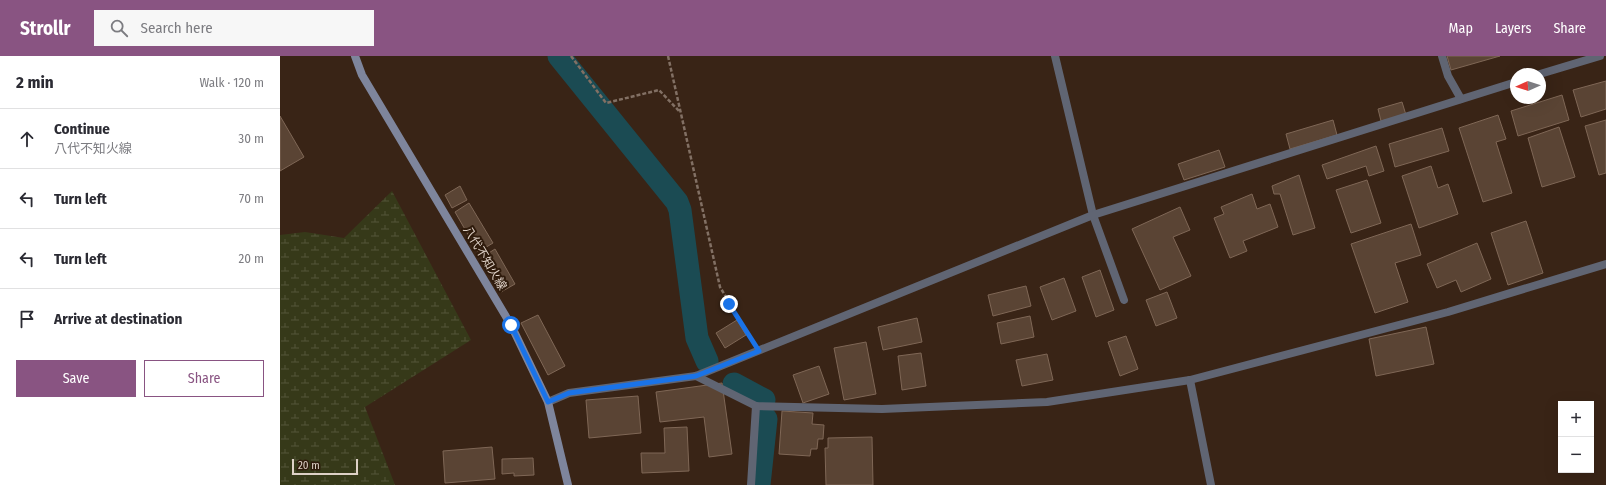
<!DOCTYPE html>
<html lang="en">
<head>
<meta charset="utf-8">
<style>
  body { margin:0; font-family:"Fira Sans Condensed","Noto Sans JP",sans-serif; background:#f7f7f7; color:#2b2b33 }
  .controls { position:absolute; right:12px; bottom:12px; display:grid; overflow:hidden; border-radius:0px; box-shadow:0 4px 16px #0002 }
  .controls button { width:36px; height:36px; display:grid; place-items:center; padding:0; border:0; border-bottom:1px solid #e1e1e2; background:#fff; color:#2b2b33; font:20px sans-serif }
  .compass { position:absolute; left:1230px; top:12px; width:36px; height:36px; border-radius:50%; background:#fff; box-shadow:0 4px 16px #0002; rotate:267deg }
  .scale { position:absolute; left:12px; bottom:10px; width:66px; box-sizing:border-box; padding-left:4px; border:2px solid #ded1c7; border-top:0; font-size:11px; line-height:14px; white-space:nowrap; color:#ded1c7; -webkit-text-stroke:3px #2f1b0c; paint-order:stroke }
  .stop { position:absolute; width:12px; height:12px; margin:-9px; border:3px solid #1a73e8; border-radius:50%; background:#fff }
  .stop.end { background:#1a73e8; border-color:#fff; box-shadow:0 1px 4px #0008 }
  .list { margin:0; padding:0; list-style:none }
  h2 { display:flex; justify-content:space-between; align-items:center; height:52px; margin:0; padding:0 16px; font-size:17px }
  h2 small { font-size:13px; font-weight:400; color:#7c7c81 }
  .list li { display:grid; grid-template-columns:26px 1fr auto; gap:12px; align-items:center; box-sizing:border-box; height:60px; padding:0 16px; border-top:1px solid #e1e1e2 }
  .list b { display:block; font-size:15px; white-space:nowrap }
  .list p { margin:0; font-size:13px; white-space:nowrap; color:#7c7c81 }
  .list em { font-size:13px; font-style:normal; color:#7c7c81 }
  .actions { display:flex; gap:8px; padding:12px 16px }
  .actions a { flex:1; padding:9px 0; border:1px solid #895482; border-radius:0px; text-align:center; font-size:14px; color:#895482 }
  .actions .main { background:#895482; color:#fff }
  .icon { flex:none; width:22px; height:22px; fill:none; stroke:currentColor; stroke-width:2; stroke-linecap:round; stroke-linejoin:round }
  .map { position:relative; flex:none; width:1326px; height:429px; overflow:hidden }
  header { display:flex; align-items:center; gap:24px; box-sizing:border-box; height:56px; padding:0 20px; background:#895482; color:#fff }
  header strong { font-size:19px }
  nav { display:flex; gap:22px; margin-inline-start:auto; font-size:14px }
  .search { width:280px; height:36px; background:#f7f7f7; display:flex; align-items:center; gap:10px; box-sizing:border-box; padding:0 14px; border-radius:0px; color:#7c7c81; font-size:15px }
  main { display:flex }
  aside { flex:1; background:#fff }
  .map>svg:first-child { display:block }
</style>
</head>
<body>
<header>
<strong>Strollr</strong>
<div class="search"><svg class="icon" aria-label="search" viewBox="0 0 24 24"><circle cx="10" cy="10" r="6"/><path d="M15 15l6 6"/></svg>Search here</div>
<nav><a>Map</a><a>Layers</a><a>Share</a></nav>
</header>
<main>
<aside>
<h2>2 min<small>Walk · 120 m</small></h2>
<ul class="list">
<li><svg class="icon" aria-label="ahead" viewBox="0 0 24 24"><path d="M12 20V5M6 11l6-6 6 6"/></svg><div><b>Continue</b><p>八代不知火線</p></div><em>30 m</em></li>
<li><svg class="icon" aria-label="left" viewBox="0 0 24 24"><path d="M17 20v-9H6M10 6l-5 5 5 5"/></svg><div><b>Turn left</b></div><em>70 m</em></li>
<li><svg class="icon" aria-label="left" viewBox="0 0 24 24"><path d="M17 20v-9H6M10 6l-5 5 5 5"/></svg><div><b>Turn left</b></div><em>20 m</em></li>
<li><svg class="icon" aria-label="arrive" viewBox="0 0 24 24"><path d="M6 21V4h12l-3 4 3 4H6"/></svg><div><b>Arrive at destination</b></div></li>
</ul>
<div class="actions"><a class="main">Save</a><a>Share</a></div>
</aside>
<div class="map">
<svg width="1326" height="429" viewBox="0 0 1326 429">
  <defs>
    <pattern id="wetland-marsh" width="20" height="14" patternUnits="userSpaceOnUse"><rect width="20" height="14" fill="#363919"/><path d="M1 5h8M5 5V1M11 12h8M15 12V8" fill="none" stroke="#535539"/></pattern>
  </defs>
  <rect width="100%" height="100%" fill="#392416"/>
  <path fill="url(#wetland-marsh)" d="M112 135 191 284 85 351 115 429H0V179L25 176 64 182Z"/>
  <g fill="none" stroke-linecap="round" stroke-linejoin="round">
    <g stroke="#1b4b53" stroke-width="23">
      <path d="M279 0 397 146 400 154 417 282 427 305"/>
      <path d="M454 328 484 344"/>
      <path d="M479 429 486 363"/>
    </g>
  </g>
  <g fill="#5a4434" stroke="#7f6756">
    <path d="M1167 0H1220L1171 14Z"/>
    <path d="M1326 25V53L1301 61 1293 34Z"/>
    <path d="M1282 39 1289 64 1238 80 1231 55Z"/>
    <path d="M1122 46 1126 59 1101 65 1098 53Z"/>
    <path d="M1218 59 1226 83 1216 86 1232 137 1203 146 1179 72Z"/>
    <path d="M0 60 24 101 0 115Z"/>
    <path d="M1053 64 1057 79 1010 93 1006 78Z"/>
    <path d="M1326 64V117L1319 119 1305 70Z"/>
    <path d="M1279 71 1295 121 1262 131 1248 82Z"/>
    <path d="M1162 72 1169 95 1115 111 1109 88Z"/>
    <path d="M1096 90 1104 115 1089 120 1086 110 1047 123 1042 109Z"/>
    <path d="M939 94 945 111 904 124 898 108Z"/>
    <path d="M1151 110 1158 132 1168 128 1178 158 1139 172 1122 120Z"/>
    <path d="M1019 119 1035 172 1013 179 1000 138H994L992 130Z"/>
    <path d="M1087 124 1101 167 1071 177 1056 134Z"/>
    <path d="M180 130 187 144 172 152 165 139Z"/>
    <path d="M972 138 977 153 990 148 998 171 963 185 967 195 950 202 934 162 944 158 941 151Z"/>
    <path d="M189 147 213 187 198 196 175 156Z"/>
    <path d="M900 151 910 174 893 181 911 220 880 234 852 173Z"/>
    <path d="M1246 165 1263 217 1228 229 1211 177Z"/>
    <path d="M1131 168 1141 199 1115 207 1128 246 1095 257 1071 188Z"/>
    <path d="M1197 187 1211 223 1181 236 1176 224 1157 232 1147 208Z"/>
    <path d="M215 193 235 228 221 236 201 202Z"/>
    <path d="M820 214 834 254 816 261 802 221Z"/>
    <path d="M784 222 796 255 772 264 760 231Z"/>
    <path d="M746 230 751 250 713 260 708 239Z"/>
    <path d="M887 236 897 262 876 270 866 244Z"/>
    <path d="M258 259 285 310 268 319 241 267Z"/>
    <path d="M750 260 754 281 721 288 717 267Z"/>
    <path d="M637 262 642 286 603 294 598 271Z"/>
    <path d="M457 264 466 279 445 292 436 277Z"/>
    <path d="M1146 271 1154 308 1096 320 1089 283Z"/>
    <path d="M846 280 858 313 840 320 828 286Z"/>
    <path d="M586 286 596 338 564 344 554 292Z"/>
    <path d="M641 297 646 330 622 334 618 300Z"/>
    <path d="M767 298 773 324 742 330 736 304Z"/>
    <path d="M539 310 549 338 523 347 513 319Z"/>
    <path d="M442 327 452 398 429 401 424 361 380 366 376 336Z"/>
    <path d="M358 340 361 377 309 382 306 344Z"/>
    <path d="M502 355 533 357 532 368 544 369 543 383H538L537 393H531L530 400 499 398Z"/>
    <path d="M407 371 409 415 362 417 361 397H385L384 372Z"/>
    <path d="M592 381 593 429H546L545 392H548V382Z"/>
    <path d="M212 391 215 423 165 427 163 395Z"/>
    <path d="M253 402 254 419 234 420V417L222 418V403Z"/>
  </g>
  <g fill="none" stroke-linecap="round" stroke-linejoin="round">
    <g stroke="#827064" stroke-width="2.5" stroke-dasharray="4 2" stroke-linecap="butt">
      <path d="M291 0 326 47 379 34 400 56"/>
      <path d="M388 0 440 231 470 281"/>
    </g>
    <g stroke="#606573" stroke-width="8">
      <path d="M775 0 813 159 844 244"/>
      <path d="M1162 0 1168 20 1181 43"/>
      <path d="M1260 18 1320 0"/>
      <path d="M416 320 476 350 602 353 767 346 910 324 1168 256 1326 208"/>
      <path d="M910 324 931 429"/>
      <path d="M268 346 289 337 416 320 813 159 1236 26"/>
      <path d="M471 429 476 350"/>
    </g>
    <path stroke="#7e859c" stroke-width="8" d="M75 0 82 19 231 269 268 346 288 429"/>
  </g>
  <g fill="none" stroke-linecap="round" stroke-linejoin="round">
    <path stroke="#1a73e8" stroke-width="5" d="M231 269 268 346 289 337 416 320 479 295 449 248"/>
  </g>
  <g text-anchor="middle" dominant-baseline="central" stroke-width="4" stroke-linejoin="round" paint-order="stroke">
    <g font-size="12" fill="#ded1c7" stroke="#2f1b0c">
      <text transform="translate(205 202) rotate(59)">八代不知火線</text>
    </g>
  </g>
</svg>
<div class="controls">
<button>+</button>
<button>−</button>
</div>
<svg class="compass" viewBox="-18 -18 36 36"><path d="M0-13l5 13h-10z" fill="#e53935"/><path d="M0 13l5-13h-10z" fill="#7c7c81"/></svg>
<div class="scale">20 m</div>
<div class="stop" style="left:231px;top:269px"></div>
<div class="stop end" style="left:449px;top:248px"></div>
</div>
</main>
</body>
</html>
